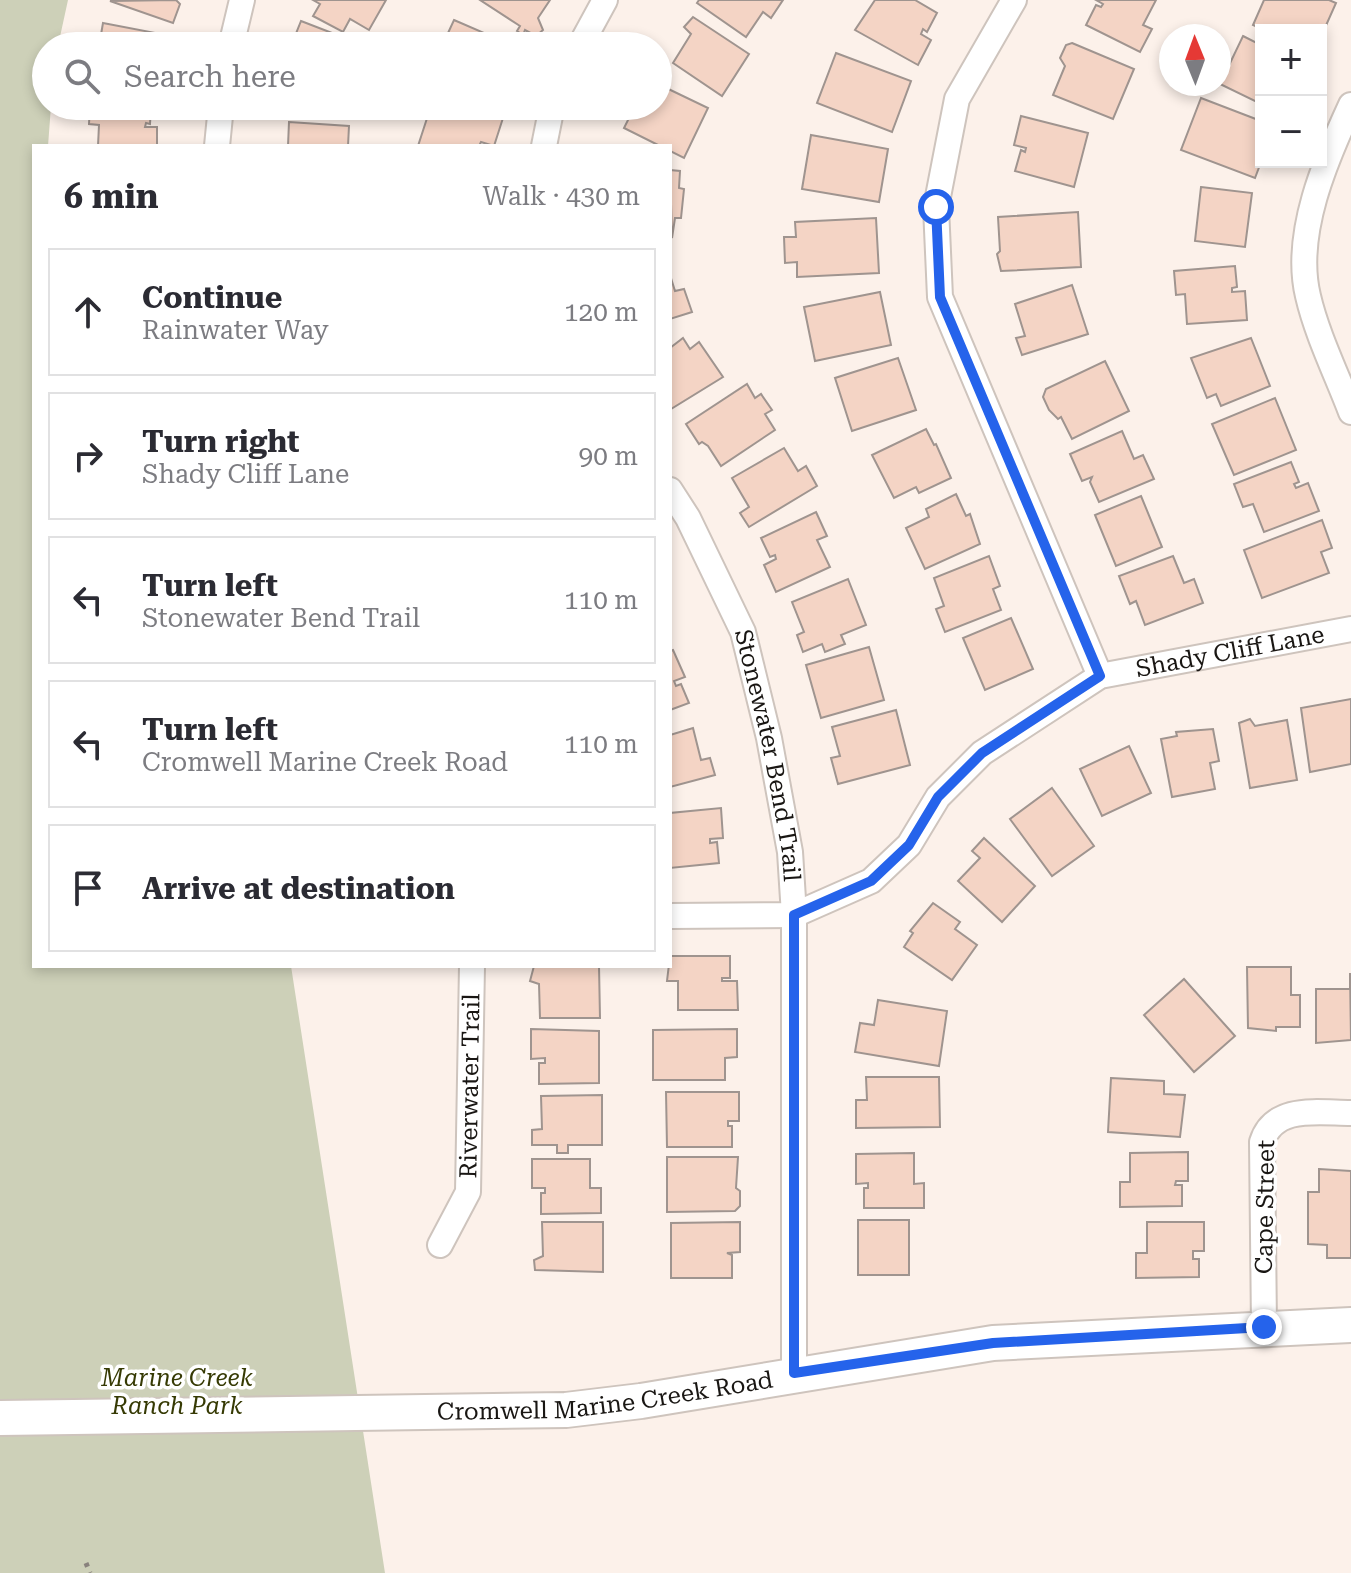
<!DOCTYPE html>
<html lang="en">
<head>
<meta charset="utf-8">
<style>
  body { margin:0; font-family:"Roboto Serif",serif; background:#f7f7f7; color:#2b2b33 }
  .controls { position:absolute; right:24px; top:24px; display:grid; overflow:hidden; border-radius:0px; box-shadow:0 4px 12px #0003 }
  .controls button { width:72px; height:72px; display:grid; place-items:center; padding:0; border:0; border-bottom:2px solid #e1e1e2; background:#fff; color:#2b2b33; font:40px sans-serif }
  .compass { position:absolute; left:1159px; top:24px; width:72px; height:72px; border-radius:50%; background:#fff; box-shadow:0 4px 12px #0003; rotate:359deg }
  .stop { position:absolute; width:24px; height:24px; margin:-18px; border:6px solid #2563eb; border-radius:50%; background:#fff }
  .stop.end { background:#2563eb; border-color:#fff; box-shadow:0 2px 8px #0008 }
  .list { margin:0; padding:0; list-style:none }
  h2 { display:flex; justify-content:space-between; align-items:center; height:104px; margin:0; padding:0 32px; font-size:34px }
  h2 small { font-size:26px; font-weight:400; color:#7c7c81 }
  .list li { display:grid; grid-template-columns:52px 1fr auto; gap:24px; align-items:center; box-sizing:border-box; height:128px; margin:0 16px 16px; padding:0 16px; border:2px solid #e1e1e2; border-radius:0px }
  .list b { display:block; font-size:30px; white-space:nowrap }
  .list p { margin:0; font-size:26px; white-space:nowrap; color:#7c7c81 }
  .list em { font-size:26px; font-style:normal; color:#7c7c81 }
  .icon { flex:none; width:44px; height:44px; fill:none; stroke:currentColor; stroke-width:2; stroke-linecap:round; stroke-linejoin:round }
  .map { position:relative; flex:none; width:1351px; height:1573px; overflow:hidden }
  .search { position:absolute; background:#fff; box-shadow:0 4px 12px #0003; left:32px; top:32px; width:640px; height:88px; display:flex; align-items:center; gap:20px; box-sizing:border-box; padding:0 28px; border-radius:44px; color:#7c7c81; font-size:30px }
  .panel { position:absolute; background:#fff; box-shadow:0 4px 12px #0003; left:32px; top:144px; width:640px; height:824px; border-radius:0px }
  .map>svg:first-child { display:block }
</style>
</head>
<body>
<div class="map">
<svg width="1351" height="1573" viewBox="0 0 1351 1573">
  <rect width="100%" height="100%" fill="#fcf1ea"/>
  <path fill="#cdd0b8" d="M0 0H68L58 46H46V106H51L48 146H34V966H291L385 1573H0Z"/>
  <g fill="#f4d4c5" stroke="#9f948f" stroke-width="2">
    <path d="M176 0 180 4 173 23 110 1Z"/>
    <path d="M313 0H386L369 30 350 19 343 32 313 16 320 4Z"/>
    <path d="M480 0H550L538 18 543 30 536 36 525 30 523 35 517 31 520 26Z"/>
    <path d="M699 0H783L771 18 763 12 746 37 697 3Z"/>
    <path d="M875 0H915L937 13 927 32 923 29 921 34 931 40 918 65 855 30Z"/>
    <path d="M1096 0H1156L1143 25 1152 29 1140 52 1086 25 1096 5 1101 7 1103 4Z"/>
    <path d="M1264 0H1329L1336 3 1324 30H1264L1253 25Z"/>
    <path d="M693 17 749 54 722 96 673 63 691 34 684 27Z"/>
    <path d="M454 20 514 46H442Z"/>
    <path d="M301 21 353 41 351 46H291Z"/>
    <path d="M103 23 166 35 169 46H99Z"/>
    <path d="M1243 36 1261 45V104L1220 84Z"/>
    <path d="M1072 43 1134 69 1113 119 1053 95 1065 66 1060 58 1066 45Z"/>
    <path d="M836 53 911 81 892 132 817 103Z"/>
    <path d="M658 84 708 108 684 158 670 151V146H660L624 128 633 110 637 112 636 106H658Z"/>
    <path d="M1201 98 1261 121V162L1255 178 1181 150Z"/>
    <path d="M90 106H151L150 124 146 123 145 127H157V146H98L99 125 89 124Z"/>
    <path d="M431 106H467L503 118 494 146 481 142 479 146H418Z"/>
    <path d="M1021 116 1088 133 1074 187 1015 171 1021 150 1025 152 1026 148 1014 145Z"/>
    <path d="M289 122 349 126 348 146H288Z"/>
    <path d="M811 135 888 149 879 202 802 189Z"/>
    <path d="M670 170 680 171 679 188 684 189 681 218H675L672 238Z"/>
    <path d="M1201 187 1252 193 1245 247 1195 241Z"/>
    <path d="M1078 212 1081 267 1001 271 997 254 1000 251 998 217Z"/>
    <path d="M876 218 879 273 797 277V262L785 263 784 237H796L795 222Z"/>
    <path d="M1235 266 1237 287 1232 288V292L1245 291 1247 320 1187 324 1185 294 1176 295 1174 271Z"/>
    <path d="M670 275 675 291 684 289 692 312 670 319Z"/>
    <path d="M1072 285 1088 334 1022 355 1016 338 1025 336 1015 304Z"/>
    <path d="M880 292 891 345 815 361 804 307Z"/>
    <path d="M683 338 690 349 699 342 723 377 671 409 670 348Z"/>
    <path d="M1251 338 1270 386 1221 406 1216 394 1207 398 1191 358Z"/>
    <path d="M898 358 916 410 852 431 835 378Z"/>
    <path d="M1105 361 1129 411 1072 439 1061 417 1058 419 1049 410 1043 397 1046 389Z"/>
    <path d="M747 384 755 398 761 394 772 410 765 414 775 430 721 466 708 446 702 442 699 444 686 424Z"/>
    <path d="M1275 398 1296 450 1234 475 1212 424Z"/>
    <path d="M926 429 934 445 936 444 951 478 919 493 916 487 894 498 872 455Z"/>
    <path d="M1122 431 1134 459 1143 455 1154 479 1099 502 1090 482 1092 477 1082 481 1070 454Z"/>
    <path d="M784 448 798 471 806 466 817 486 749 527 740 513 749 507 732 478Z"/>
    <path d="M1291 462 1299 482 1294 484 1296 488 1308 483 1319 511 1264 532 1253 504 1243 507 1234 484Z"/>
    <path d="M956 494 966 516 970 514 980 544 925 569 906 528 929 517 926 509Z"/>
    <path d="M1141 496 1162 547 1116 566 1095 515Z"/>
    <path d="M816 512 827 536 817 540 830 567 776 592 764 565 776 559 775 555 770 557 761 538Z"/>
    <path d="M1322 520 1332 548 1321 552 1329 573 1262 598 1244 550Z"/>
    <path d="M989 556 1000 586 993 589 1001 610 945 632 936 609 944 606 934 578Z"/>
    <path d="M1173 556 1184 583 1194 579 1203 603 1145 625 1136 601 1130 604 1119 576Z"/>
    <path d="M848 579 866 625 841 635 845 644 825 652 822 644 803 652 797 635 804 632 792 602Z"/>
    <path d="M1011 618 1033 669 985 690 963 638Z"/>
    <path d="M869 647 884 700 821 718 806 665Z"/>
    <path d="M673 650 685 677 674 681 676 686 681 684 689 703 670 710V651Z"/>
    <path d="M1351 699V764L1310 772 1301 708Z"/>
    <path d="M896 710 910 765 838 784 831 758 840 756 832 727Z"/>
    <path d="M1250 719 1255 726 1287 720 1297 780 1250 788 1239 723Z"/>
    <path d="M693 728 701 760 710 758 715 775 670 787V735Z"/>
    <path d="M1213 729 1219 761 1210 763 1215 789 1172 797 1161 739 1177 736 1176 732Z"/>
    <path d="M1129 746 1151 793 1102 816 1080 769Z"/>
    <path d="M1052 788 1094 846 1052 876 1010 819Z"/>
    <path d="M721 808 723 838 710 839V843L717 842 719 863 670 868V813Z"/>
    <path d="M984 838 1035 886 1002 922 958 881 980 858 972 851Z"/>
    <path d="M933 903 960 922 955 929 977 945 952 980 904 947 913 933 910 931Z"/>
    <path d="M670 956H730V978H722V981H737L738 1010H678V981H667Z"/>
    <path d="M534 966H599L600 1018H540L539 984 530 981Z"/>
    <path d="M1247 967H1291V995H1300V1027H1276V1031L1248 1028Z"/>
    <path d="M1350 973 1351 1040 1316 1043V989H1350Z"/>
    <path d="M1184 979 1235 1036 1194 1072 1144 1015Z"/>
    <path d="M878 1000 947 1011 939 1066 855 1052 860 1023 874 1025Z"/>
    <path d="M531 1029 599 1031V1083L539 1084V1063H545V1058L531 1059Z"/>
    <path d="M737 1029V1057L725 1058V1080H653V1030Z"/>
    <path d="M866 1077H939L940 1127 856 1128V1100H867Z"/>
    <path d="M1111 1078 1164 1081V1094L1185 1095 1180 1137 1108 1132Z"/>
    <path d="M666 1092H739V1121H728V1126H732V1147H667Z"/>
    <path d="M602 1095V1145H568V1153H557V1145H532V1130L542 1129 541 1096Z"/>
    <path d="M1188 1152V1181H1176L1175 1185H1182V1206L1120 1207V1182H1130V1153Z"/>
    <path d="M914 1153V1184L924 1183V1208H864V1188H868V1183L856 1184V1154Z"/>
    <path d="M667 1157H738L736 1188 740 1191V1206L735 1211 667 1212Z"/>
    <path d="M532 1159H590V1188H601V1213L541 1214V1193H545V1188H532Z"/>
    <path d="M1319 1169 1351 1171V1258H1327V1245L1308 1244V1192H1319Z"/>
    <rect x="858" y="1220" width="51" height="55"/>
    <path d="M542 1222H603V1272L535 1270 534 1260 543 1256Z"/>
    <path d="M740 1222V1252L727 1253 732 1255V1278H671V1223Z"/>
    <path d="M1147 1222H1204V1251H1193V1259H1199V1277L1136 1278V1253H1147Z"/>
  </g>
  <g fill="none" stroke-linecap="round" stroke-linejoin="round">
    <g stroke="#cec4bd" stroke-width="28">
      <g id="minor">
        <path d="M1014 0 957 99 936 207 940 297 1100 676"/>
        <path d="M231 46 242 0"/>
        <path d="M580 46 605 0"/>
        <path d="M1351 105C1326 159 1293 234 1308 296 1317 335 1337 375 1351 412"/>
        <path d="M217 146 221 106"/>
        <path d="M544 146 552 106"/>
        <path id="s1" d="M670 490 688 518 743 632 769 738 790 852 794 915V1373"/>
        <path id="s2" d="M670 916 794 915 871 881 909 845 938 797 982 753 1100 676 1351 629"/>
        <path id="s3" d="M440 1245 468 1192 472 966"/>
        <path d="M1264 1327 1262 1142C1274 1104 1319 1113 1351 1113"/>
      </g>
    </g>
    <g stroke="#cec4bd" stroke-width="38">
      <g id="secondary">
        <path id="s4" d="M0 1418 566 1410 641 1401 993 1343 1351 1325"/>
      </g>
    </g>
    <path stroke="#89827d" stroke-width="5" stroke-dasharray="4 6" stroke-linecap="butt" d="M86 1563 90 1573"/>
    <use href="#minor" stroke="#fff" stroke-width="24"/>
    <use href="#secondary" stroke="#fff" stroke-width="34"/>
  </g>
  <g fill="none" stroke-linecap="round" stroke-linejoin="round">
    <path stroke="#2563eb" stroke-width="10" d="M936 207 940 297 1100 676 982 753 938 797 909 845 871 881 794 915V1373L993 1343 1264 1327"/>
  </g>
  <g text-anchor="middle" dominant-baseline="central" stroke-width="7" stroke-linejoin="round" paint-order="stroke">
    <g font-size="24" fill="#191613" stroke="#fff">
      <text stroke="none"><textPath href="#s2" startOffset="652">Shady Cliff Lane</textPath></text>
      <text stroke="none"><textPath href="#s1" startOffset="286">Stonewater Bend Trail</textPath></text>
      <text stroke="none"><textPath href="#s3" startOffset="166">Riverwater Trail</textPath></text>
      <text transform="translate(1265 1207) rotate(-89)">Cape Street</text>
      <text stroke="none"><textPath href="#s4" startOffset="606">Cromwell Marine Creek Road</textPath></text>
    </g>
    <g font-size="24" font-style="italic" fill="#363a04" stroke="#fff">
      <text x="177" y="1378">Marine Creek<tspan x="177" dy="28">Ranch Park</tspan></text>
    </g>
  </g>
</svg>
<div class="controls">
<button>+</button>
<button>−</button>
</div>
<svg class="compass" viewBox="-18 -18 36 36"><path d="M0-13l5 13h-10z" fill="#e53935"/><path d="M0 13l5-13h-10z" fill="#7c7c81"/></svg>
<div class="stop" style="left:936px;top:207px"></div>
<div class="stop end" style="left:1264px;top:1327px"></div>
<div class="search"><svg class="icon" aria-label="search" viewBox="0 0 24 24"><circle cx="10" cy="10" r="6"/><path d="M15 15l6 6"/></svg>Search here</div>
<section class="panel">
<h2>6 min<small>Walk · 430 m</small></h2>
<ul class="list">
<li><svg class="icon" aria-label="ahead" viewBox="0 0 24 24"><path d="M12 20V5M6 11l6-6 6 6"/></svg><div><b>Continue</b><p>Rainwater Way</p></div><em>120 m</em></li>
<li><svg class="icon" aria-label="right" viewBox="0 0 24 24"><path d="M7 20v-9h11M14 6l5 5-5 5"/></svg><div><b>Turn right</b><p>Shady Cliff Lane</p></div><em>90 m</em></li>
<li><svg class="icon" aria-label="left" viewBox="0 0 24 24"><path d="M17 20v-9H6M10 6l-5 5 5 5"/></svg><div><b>Turn left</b><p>Stonewater Bend Trail</p></div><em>110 m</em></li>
<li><svg class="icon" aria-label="left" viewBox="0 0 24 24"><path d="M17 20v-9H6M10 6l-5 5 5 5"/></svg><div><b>Turn left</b><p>Cromwell Marine Creek Road</p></div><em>110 m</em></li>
<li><svg class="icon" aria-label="arrive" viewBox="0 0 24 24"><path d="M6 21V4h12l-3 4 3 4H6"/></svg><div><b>Arrive at destination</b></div></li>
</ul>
</section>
</div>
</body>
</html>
